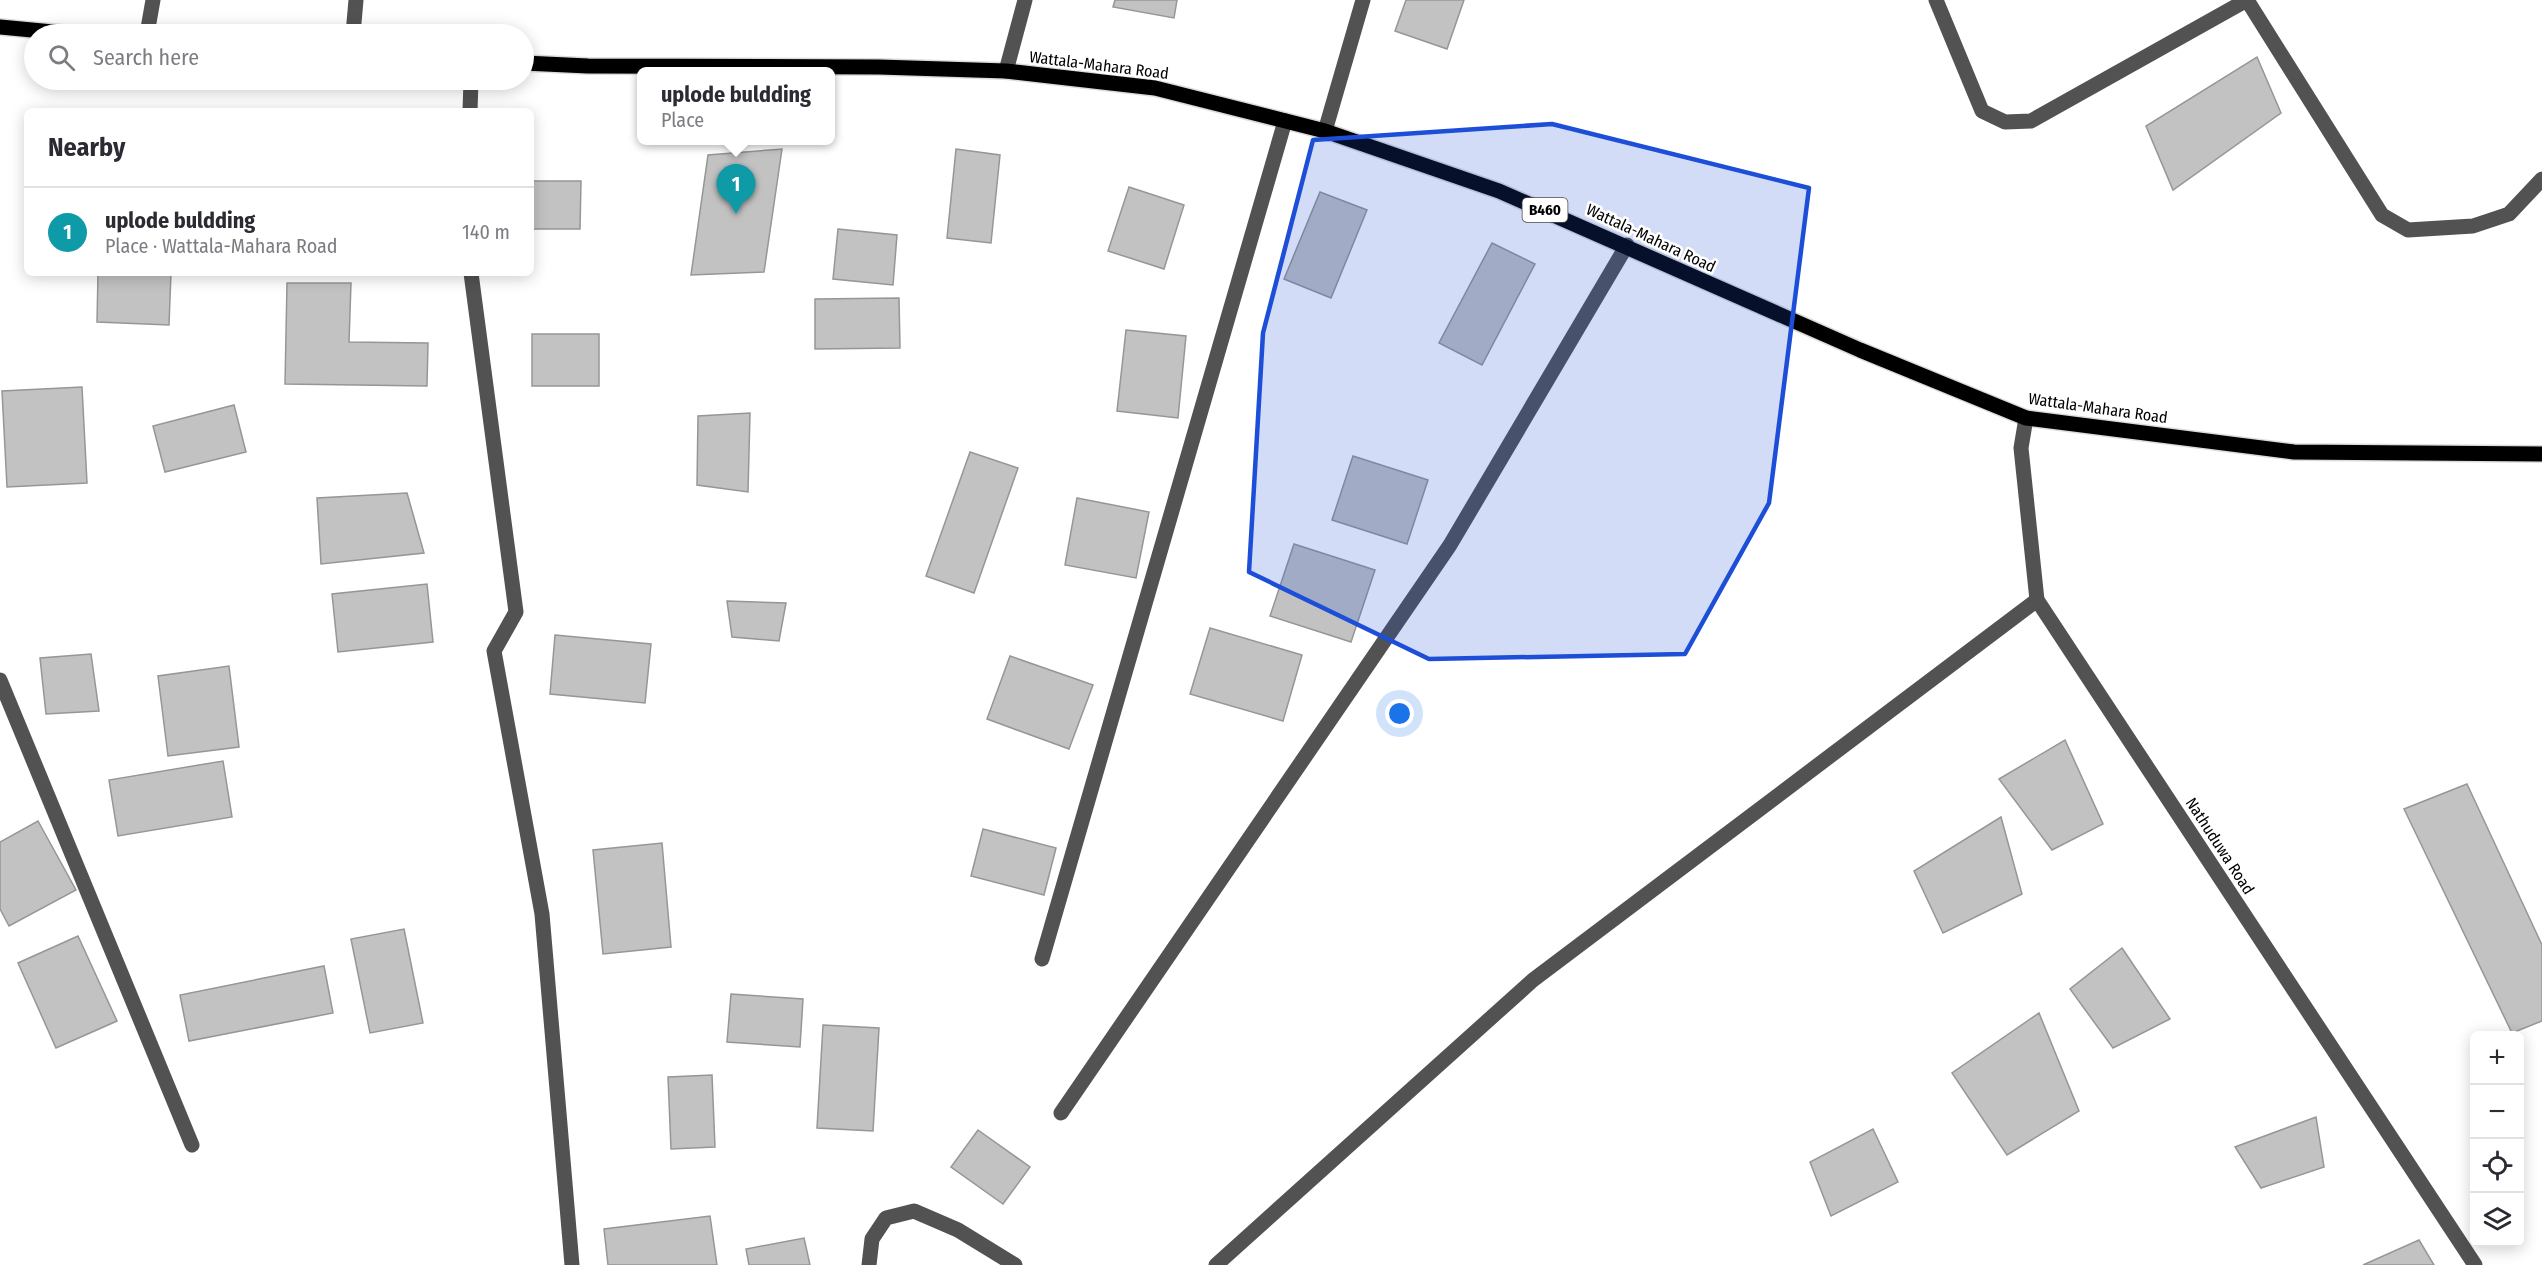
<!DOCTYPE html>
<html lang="en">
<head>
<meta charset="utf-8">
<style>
  body { margin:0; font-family:"Fira Sans Condensed",sans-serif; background:#f7f7f7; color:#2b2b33 }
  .controls { position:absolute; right:18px; bottom:18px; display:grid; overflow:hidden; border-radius:9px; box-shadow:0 3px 15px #0003 }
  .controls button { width:54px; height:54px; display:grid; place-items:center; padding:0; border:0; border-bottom:2px solid #e1e1e2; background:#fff; color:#2b2b33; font:30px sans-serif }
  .you { position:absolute; left:1400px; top:714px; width:21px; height:21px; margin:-15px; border:4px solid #fff; border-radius:50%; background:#1a73e8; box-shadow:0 0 0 9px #1a73e833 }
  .badge { display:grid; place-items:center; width:39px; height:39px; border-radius:50%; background:#1a73e8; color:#fff; font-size:20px; font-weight:700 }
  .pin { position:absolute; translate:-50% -50px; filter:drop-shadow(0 2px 3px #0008) }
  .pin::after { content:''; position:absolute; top:32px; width:21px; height:18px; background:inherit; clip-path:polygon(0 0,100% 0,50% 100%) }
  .popup { position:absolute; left:637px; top:67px; width:198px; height:78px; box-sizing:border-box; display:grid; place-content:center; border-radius:9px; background:#fff; filter:drop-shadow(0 2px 4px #0005); font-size:20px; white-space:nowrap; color:#7c7c81 }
  .popup b { font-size:22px; color:#2b2b33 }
  .popup::after { content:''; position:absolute; left:50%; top:100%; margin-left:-12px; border:12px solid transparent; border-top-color:#fff }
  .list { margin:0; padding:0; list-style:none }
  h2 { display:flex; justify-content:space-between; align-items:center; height:78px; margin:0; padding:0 24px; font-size:26px }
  h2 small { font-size:20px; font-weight:400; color:#7c7c81 }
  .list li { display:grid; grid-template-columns:39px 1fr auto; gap:18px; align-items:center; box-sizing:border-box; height:90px; padding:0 24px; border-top:2px solid #e1e1e2 }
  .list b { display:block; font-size:22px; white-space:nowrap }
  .list p { margin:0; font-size:20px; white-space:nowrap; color:#7c7c81 }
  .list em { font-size:20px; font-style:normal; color:#7c7c81 }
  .icon { flex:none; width:33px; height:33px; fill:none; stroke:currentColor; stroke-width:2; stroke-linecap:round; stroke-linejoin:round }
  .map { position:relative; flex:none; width:2542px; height:1265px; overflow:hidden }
  .search { position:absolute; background:#fff; box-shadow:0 3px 15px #0003; left:24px; top:24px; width:510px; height:66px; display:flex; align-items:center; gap:15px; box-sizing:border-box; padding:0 21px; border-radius:33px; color:#7c7c81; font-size:22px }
  .panel { position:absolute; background:#fff; box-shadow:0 3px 15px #0003; left:24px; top:108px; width:510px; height:168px; border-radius:9px }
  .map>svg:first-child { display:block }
</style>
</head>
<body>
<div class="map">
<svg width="2542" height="1265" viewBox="0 0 2542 1265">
  <rect width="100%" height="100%" fill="#fff"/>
  <g fill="#c2c2c2" stroke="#969696" stroke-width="1.5">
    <path d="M1115 0H1177L1174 18 1113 7Z"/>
    <path d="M1406 0H1464L1447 49 1395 31Z"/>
    <path d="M2257 57 2281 113 2173 190 2146 126Z"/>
    <path d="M782 149 764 272 691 275 708 155Z"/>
    <path d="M956 149 1000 155 991 243 947 238Z"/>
    <path d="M531 181H581L580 229H531Z"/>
    <path d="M1129 187 1184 205 1164 269 1108 251Z"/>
    <path d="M1320 192 1367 210 1331 298 1284 279Z"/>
    <path d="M838 229 897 235 893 285 833 279Z"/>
    <path d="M1492 243 1535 264 1482 365 1439 343Z"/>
    <path d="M98 273H171L169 325 97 322Z"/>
    <path d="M287 283H351L349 342 428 343 427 386 285 384Z"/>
    <path d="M899 298 900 348 815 349V299Z"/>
    <path d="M1126 330 1186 336 1178 418 1117 411Z"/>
    <rect x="532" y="334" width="67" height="52"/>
    <path d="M82 387 87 483 7 487 2 391Z"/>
    <path d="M234 405 246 452 165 472 153 426Z"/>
    <path d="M750 413 748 492 697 485 698 416Z"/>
    <path d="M970 452 1018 468 974 593 926 576Z"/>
    <path d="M1353 456 1428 480 1407 544 1332 520Z"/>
    <path d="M407 493 424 553 321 564 317 498Z"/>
    <path d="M1077 498 1149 512 1136 578 1065 565Z"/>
    <path d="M1294 544 1375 570 1351 642 1270 616Z"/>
    <path d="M427 584 433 642 338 652 332 594Z"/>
    <path d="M727 601 786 603 779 641 732 637Z"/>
    <path d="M1210 628 1302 655 1283 721 1190 694Z"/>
    <path d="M555 635 651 644 645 703 550 694Z"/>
    <path d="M91 654 99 711 46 714 40 658Z"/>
    <path d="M1010 656 1093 685 1069 749 987 719Z"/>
    <path d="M229 666 239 747 168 756 158 676Z"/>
    <path d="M2065 740 2103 824 2052 850 1999 779Z"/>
    <path d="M223 761 232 817 118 836 109 780Z"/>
    <path d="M2467 784 2542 945V1021L2512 1033 2404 809Z"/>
    <path d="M2001 817 2022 894 1943 933 1914 871Z"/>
    <path d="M38 821 76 890 9 926 0 909V842Z"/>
    <path d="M983 829 1056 848 1044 895 971 876Z"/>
    <path d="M662 843 671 947 603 954 593 850Z"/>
    <path d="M404 929 423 1023 370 1033 351 939Z"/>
    <path d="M78 936 117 1021 56 1048 18 963Z"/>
    <path d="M2122 948 2170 1019 2113 1048 2070 989Z"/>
    <path d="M324 966 333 1013 189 1041 180 995Z"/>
    <path d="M731 994 803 999 800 1047 727 1042Z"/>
    <path d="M2039 1013 2079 1111 2007 1155 1952 1073Z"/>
    <path d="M823 1025 879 1028 873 1131 817 1128Z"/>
    <path d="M712 1075 715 1147 671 1149 668 1077Z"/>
    <path d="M2316 1117 2324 1167 2261 1188 2235 1147Z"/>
    <path d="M1873 1129 1898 1182 1831 1216 1810 1162Z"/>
    <path d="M978 1130 1030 1167 1003 1204 951 1167Z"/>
    <path d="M710 1216 717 1265H608L604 1229Z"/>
    <path d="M804 1238 810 1265H749L746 1249Z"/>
    <path d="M2419 1240 2434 1265H2363Z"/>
  </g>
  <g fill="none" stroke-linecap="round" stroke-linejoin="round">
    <g stroke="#dbdbdb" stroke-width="18">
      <g id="major">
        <path d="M0 27 74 34"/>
        <path d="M524 63 588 66 879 67 1006 71 1155 88 1325 131 1499 191 1860 350 2026 418 2294 452 2542 454"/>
      </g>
    </g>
    <g stroke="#525252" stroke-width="15">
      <path d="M1936 0 1982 111 2005 122 2031 121 2247 0 2382 215 2408 230 2473 226 2509 214 2542 179"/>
      <path d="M147 34 153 0"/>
      <path d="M353 34 356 0"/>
      <path d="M1006 71 1025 0"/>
      <path d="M470 111 471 80"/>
      <path d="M1325 131 1363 0"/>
      <path d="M471 273 516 612 494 651 542 914 572 1265"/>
      <path d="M2026 418 2021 448 2037 600 2475 1265"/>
      <path d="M0 680 192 1145"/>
      <path d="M1042 959 1285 121"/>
      <path d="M1061 1113 1450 545 1627 245"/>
      <path d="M869 1265 872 1239 886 1218 914 1211 958 1230 1015 1265"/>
      <path d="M1216 1265 1533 980 2037 600"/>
    </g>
    <use href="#major" stroke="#000" stroke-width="15"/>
  </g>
  <path fill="#1d4ed8" fill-opacity="0.2" stroke="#1d4ed8" stroke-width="4.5" stroke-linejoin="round" d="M1552 124 1809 188 1769 503 1685 654 1429 659 1249 572 1263 333 1313 140Z"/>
  <g text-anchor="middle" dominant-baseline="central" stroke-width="5" stroke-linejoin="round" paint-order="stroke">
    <rect fill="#fff" stroke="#4c4c4c" stroke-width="1.5" x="1522.5" y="198" width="45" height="24" rx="4.5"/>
    <g font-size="15" font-weight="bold" fill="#000">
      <text x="1545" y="210">B460</text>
    </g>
    <g font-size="16" fill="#000" stroke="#fff">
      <text transform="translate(1099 65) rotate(7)">Wattala-Mahara Road</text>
      <text transform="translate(1651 238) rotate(25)">Wattala-Mahara Road</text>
      <text transform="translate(2098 408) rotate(8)">Wattala-Mahara Road</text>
      <text transform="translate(2220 846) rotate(57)">Nathuduwa Road</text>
    </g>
  </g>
</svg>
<div class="controls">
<button>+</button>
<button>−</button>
<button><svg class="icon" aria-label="locate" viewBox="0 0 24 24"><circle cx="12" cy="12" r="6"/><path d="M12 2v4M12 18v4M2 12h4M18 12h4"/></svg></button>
<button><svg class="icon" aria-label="layers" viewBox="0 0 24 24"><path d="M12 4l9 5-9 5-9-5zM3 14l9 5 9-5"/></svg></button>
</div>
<div class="you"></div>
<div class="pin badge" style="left:736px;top:214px;background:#0f9aa8">1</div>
<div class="popup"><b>uplode buldding</b>Place</div>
<div class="search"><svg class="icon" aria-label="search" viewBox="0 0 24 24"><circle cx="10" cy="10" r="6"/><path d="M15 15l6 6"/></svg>Search here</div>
<section class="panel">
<h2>Nearby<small></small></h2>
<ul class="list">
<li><span class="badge" style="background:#0f9aa8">1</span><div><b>uplode buldding</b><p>Place · Wattala-Mahara Road</p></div><em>140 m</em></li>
</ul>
</section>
</div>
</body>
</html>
